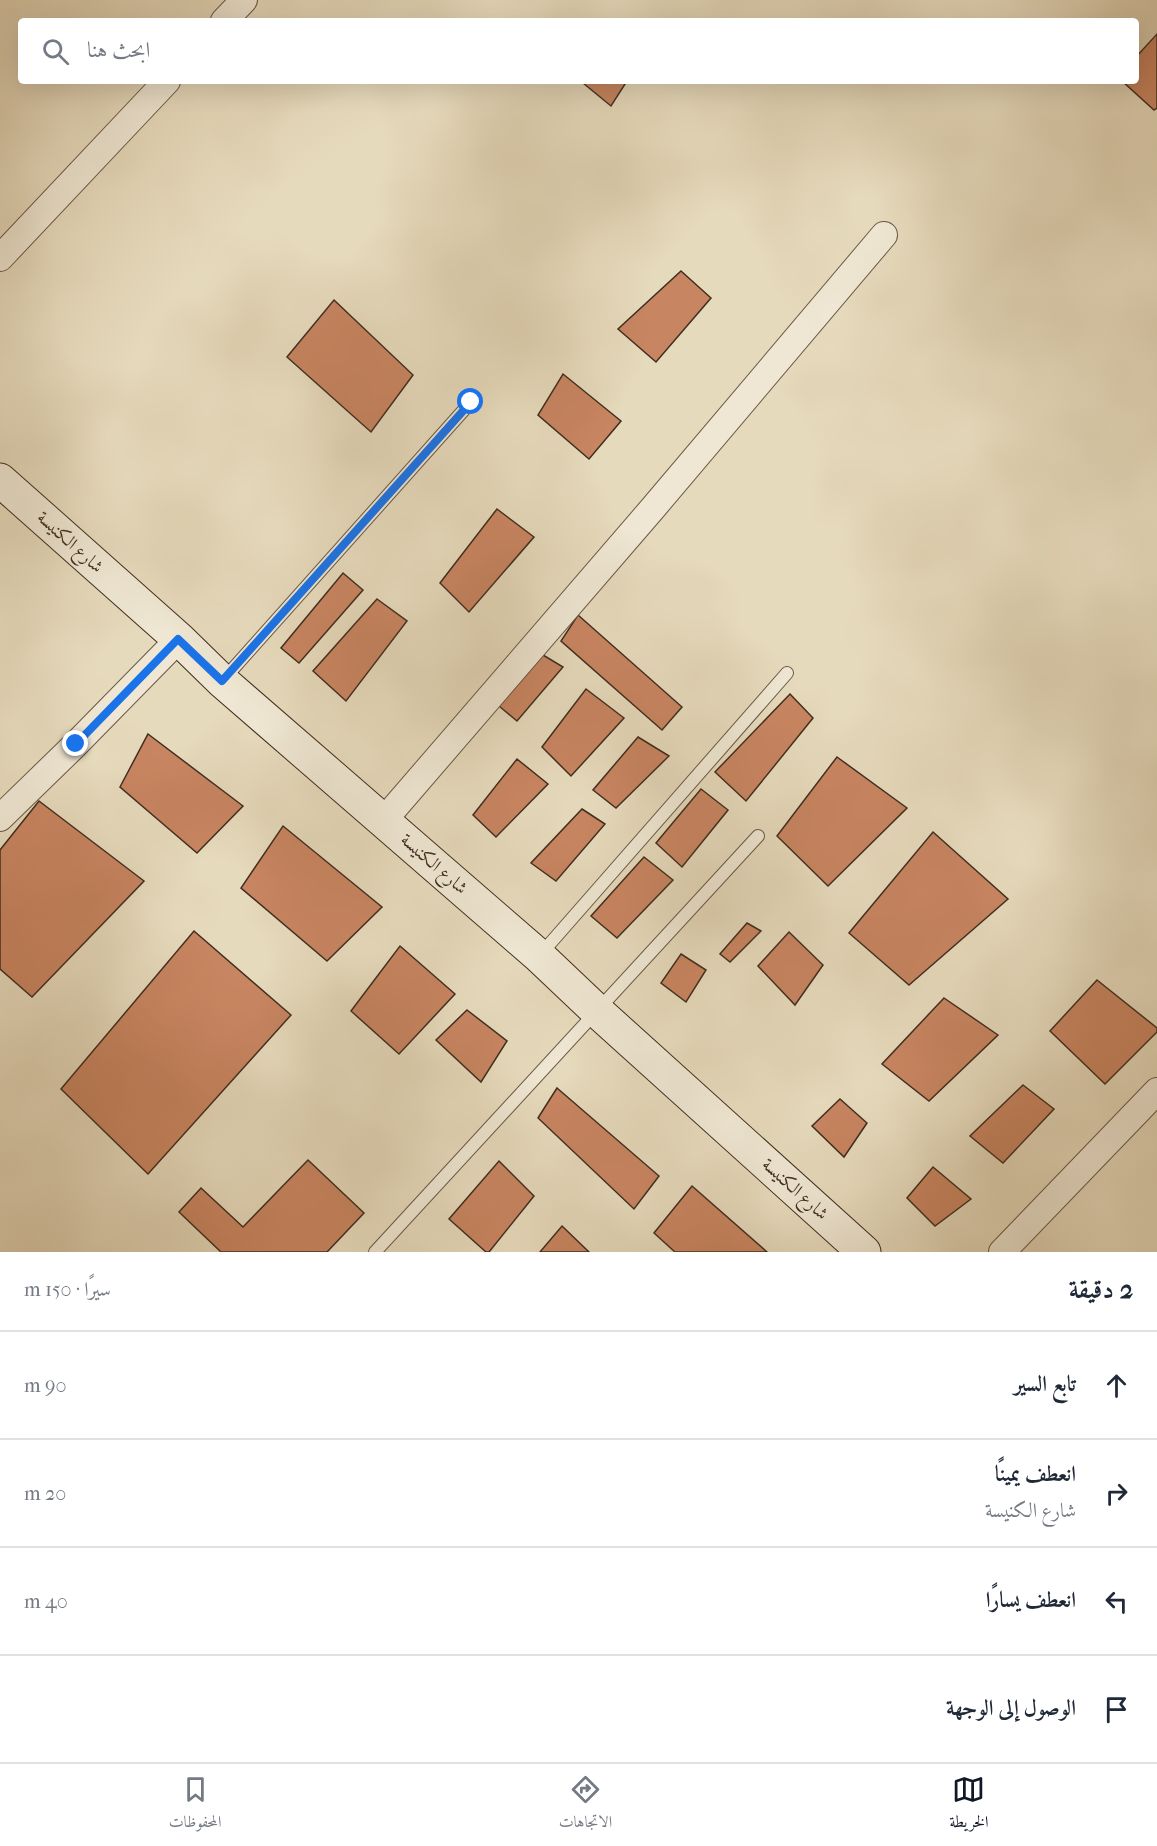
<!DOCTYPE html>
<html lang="ar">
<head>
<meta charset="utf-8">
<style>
  body { margin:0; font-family:"IM FELL French Canon",Amiri,serif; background:#f2f2f3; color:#1f2937; direction:rtl }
  .stop { position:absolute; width:18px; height:18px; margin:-14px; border:4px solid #1a73e8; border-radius:50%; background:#fff }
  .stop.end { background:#1a73e8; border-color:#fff; box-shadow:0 2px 6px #0008 }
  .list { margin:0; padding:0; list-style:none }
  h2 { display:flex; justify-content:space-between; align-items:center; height:78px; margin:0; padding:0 24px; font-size:26px }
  h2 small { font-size:20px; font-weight:400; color:#747a83 }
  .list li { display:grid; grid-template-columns:39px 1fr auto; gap:18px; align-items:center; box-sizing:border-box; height:108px; padding:0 24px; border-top:2px solid #e0e1e3 }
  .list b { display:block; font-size:22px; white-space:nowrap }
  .list p { margin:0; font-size:20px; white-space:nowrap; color:#747a83 }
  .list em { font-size:20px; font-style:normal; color:#747a83 }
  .icon { flex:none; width:33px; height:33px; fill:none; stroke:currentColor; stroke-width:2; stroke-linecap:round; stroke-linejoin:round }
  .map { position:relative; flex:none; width:1157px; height:1252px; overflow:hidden; direction:ltr }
  .search { position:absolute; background:#fff; box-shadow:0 6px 24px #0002; left:18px; right:18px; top:18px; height:66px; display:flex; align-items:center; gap:15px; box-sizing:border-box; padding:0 21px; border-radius:6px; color:#747a83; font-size:22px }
  .sheet { height:510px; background:#fff }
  nav { display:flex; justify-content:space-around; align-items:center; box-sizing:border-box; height:84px; border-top:2px solid #e0e1e3; background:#fff; font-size:16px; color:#747a83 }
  nav a { display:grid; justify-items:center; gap:3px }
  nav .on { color:#111827 }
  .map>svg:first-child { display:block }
</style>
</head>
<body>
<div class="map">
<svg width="1157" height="1252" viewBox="0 0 1157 1252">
  <rect width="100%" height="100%" fill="#e6dabc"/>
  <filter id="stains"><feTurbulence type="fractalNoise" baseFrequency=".00333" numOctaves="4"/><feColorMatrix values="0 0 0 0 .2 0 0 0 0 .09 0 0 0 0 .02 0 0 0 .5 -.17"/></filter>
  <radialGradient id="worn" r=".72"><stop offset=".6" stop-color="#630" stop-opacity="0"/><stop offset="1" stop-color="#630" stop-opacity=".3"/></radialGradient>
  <g fill="#c88561" stroke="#402e20" stroke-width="1.5">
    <path d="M1157 34V108L1154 110 1122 81H1136V57Z"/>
    <path d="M585 81H627L611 106 583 83Z"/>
    <path d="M681 271 711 298 656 362 618 329Z"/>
    <path d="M334 300 413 375 371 432 287 357Z"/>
    <path d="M563 374 621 421 589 459 538 415Z"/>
    <path d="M497 509 534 537 469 612 440 583Z"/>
    <path d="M343 573 363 590 299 663 281 648Z"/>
    <path d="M377 599 407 621 346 701 313 671Z"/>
    <path d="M578 615 682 707 662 730 561 641Z"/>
    <path d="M543 655 563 667 517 721 499 706Z"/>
    <path d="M586 689 624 718 571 776 542 747Z"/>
    <path d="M790 694 813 718 746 801 715 772Z"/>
    <path d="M148 734 243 806 197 853 120 787Z"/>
    <path d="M638 737 669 756 616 808 593 790Z"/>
    <path d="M837 757 907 808 828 886 777 836Z"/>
    <path d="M517 759 548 784 496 837 473 815Z"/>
    <path d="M701 789 728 810 682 867 656 843Z"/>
    <path d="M39 801 144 881 32 997 0 969V850Z"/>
    <path d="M582 809 605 824 556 881 531 863Z"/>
    <path d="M283 826 382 907 327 961 241 888Z"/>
    <path d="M933 832 1008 899 909 985 849 933Z"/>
    <path d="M644 857 673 880 617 938 591 916Z"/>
    <path d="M747 923 761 931 730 962 720 954Z"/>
    <path d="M194 931 291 1015 148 1174 61 1089Z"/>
    <path d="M789 932 823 965 795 1005 758 966Z"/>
    <path d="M400 946 455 994 399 1054 351 1011Z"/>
    <path d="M681 954 706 970 686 1002 661 983Z"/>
    <path d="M1097 980 1157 1028V1032L1105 1084 1050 1031Z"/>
    <path d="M944 998 998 1035 929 1101 882 1064Z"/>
    <path d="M467 1010 507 1041 481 1082 436 1040Z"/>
    <path d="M1023 1085 1054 1109 1003 1163 970 1136Z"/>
    <path d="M557 1088 659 1176 634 1209 538 1118Z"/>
    <path d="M840 1099 867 1123 844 1157 812 1126Z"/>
    <path d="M308 1160 364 1213 327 1252H221L179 1212 201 1188 243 1227Z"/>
    <path d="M499 1161 534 1196 489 1252H486L449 1219Z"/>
    <path d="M933 1167 971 1199 935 1226 907 1198Z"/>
    <path d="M692 1186 767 1252H675L654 1233Z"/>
    <path d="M562 1226 589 1252H540Z"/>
  </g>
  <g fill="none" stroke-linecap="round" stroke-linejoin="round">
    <g stroke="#6a5947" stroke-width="14">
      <g id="lane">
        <path d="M223 680 471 402"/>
        <path d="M540 955 787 673"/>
        <path d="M375 1252 758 836"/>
      </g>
    </g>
    <g stroke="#6a5947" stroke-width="28">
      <g id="street">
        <path d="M224 21 244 0"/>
        <path d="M0 258 167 81"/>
        <path d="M0 818 76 744 179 639"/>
        <path d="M384 820 653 508 884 235"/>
        <path d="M1002 1252 1157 1091"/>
      </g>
    </g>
    <g stroke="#402e20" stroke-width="35">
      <path id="secondary" d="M0 480 179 639 222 681 539 956 597 1011 864 1252"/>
    </g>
    <use href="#lane" stroke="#efe7d3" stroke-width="12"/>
    <use href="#street" stroke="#efe7d3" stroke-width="26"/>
    <use href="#secondary" stroke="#efe7d3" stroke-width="33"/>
  </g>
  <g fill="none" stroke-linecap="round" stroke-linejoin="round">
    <path stroke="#1a73e8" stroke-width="8" d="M76 744 178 639 222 681 471 402"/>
  </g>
  <g text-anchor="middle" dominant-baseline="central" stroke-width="4.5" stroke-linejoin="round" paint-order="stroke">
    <g font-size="18" fill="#402e20" stroke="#efe7d3">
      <text transform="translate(70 542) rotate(42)">شارع الكنيسة</text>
      <text transform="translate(434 864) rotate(41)">شارع الكنيسة</text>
      <text transform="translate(795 1189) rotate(42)">شارع الكنيسة</text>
    </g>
  </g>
  <rect width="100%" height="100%" filter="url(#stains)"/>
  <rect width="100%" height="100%" fill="url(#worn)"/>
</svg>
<div class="stop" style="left:471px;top:402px"></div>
<div class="stop end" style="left:76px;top:744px"></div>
<div class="search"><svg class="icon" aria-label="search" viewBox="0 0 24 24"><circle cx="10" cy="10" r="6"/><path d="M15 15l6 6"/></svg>ابحث هنا</div>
</div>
<section class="sheet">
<h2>2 دقيقة<small>سيرًا · 150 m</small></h2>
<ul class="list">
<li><svg class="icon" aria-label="ahead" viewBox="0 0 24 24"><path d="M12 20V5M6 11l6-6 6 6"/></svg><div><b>تابع السير</b></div><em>90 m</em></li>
<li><svg class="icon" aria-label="right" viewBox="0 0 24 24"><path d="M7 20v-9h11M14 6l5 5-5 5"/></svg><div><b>انعطف يمينًا</b><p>شارع الكنيسة</p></div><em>20 m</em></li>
<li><svg class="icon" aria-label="left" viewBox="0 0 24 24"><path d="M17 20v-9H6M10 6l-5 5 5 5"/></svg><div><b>انعطف يسارًا</b></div><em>40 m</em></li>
<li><svg class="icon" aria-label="arrive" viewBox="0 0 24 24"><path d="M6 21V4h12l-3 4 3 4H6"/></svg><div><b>الوصول إلى الوجهة</b></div></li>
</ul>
</section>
<nav>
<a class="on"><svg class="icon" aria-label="map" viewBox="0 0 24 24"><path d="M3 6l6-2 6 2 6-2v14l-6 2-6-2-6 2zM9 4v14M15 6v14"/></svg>الخريطة</a>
<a><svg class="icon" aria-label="directions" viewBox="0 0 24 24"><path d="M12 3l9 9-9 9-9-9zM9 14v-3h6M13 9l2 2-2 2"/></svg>الاتجاهات</a>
<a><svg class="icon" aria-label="saved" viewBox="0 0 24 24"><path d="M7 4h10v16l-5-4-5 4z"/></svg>المحفوظات</a>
</nav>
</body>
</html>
